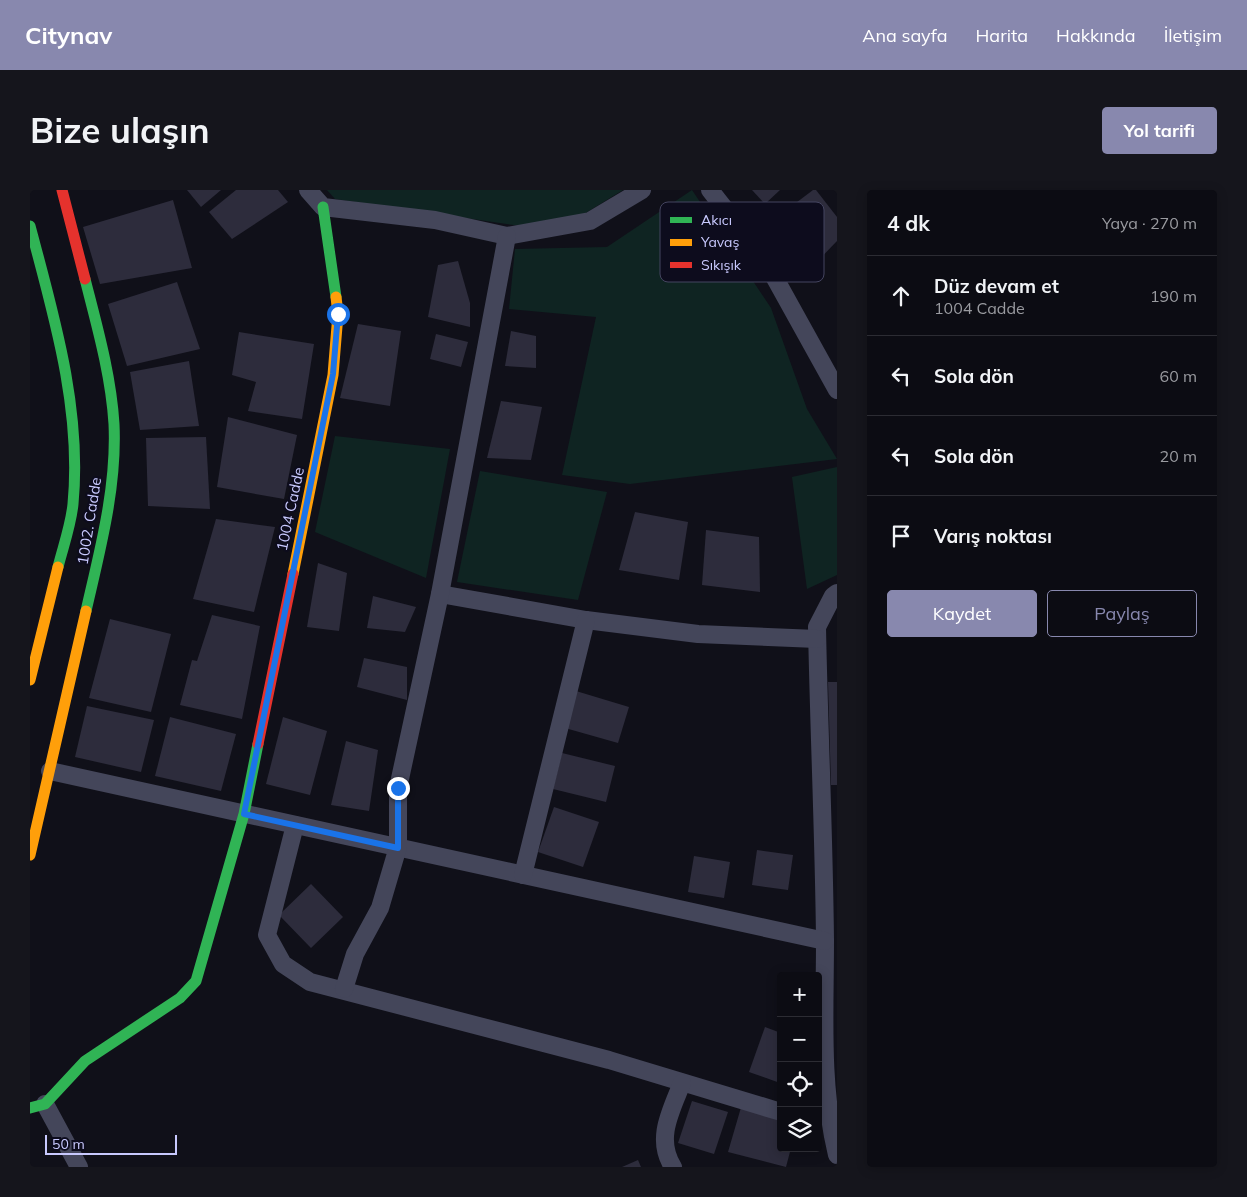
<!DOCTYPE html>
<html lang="tr">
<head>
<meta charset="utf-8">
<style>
  body { margin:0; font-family:Mulish,sans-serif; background:#15151c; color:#f1f3f6 }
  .controls { position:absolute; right:15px; bottom:15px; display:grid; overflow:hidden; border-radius:5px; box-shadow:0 2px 12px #0003 }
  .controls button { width:45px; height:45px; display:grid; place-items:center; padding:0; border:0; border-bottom:1px solid #2c2c33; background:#0c0c13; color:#f1f3f6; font:25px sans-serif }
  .scale { position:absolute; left:15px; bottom:12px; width:132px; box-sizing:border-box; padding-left:5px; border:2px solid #c8c9fe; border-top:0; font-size:14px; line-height:18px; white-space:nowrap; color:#c8c9fe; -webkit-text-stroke:4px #0d0c1d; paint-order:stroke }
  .stop { position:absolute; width:15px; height:15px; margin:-11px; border:4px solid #1a73e8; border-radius:50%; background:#fff }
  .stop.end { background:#1a73e8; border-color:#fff; box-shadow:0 1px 5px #0008 }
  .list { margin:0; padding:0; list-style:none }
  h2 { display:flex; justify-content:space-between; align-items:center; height:65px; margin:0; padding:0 20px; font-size:21px }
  h2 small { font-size:16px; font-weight:400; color:#9a9ba0 }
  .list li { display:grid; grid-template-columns:32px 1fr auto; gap:15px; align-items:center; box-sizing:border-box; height:80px; padding:0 20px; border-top:1px solid #2c2c33 }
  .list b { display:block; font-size:19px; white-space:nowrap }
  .list p { margin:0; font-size:16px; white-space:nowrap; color:#9a9ba0 }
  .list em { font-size:16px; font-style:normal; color:#9a9ba0 }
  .actions { display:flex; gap:10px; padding:15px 20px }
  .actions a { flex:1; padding:11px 0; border:1px solid #8888ae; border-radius:5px; text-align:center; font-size:18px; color:#8888ae }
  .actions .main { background:#8888ae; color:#fff }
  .icon { flex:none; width:28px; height:28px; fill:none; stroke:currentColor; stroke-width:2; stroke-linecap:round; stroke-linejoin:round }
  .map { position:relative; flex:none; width:807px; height:977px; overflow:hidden; border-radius:5px }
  header { display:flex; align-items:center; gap:30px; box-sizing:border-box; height:70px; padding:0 25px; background:#8888ae; color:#fff }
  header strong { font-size:24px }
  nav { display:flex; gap:28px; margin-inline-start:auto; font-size:18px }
  .intro { display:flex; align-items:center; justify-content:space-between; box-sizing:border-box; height:120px; padding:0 30px }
  h1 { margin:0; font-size:35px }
  .button { padding:12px 22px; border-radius:5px; background:#8888ae; color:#fff; font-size:18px; font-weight:700 }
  main { display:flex; gap:30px; padding:0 30px }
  aside { flex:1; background:#0c0c13; border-radius:5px; box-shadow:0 2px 12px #0003 }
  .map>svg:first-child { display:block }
</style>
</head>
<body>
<header>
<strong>Citynav</strong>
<nav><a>Ana sayfa</a><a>Harita</a><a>Hakkında</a><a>İletişim</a></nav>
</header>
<div class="intro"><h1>Bize ulaşın</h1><a class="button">Yol tarifi</a></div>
<main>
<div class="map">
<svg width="807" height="977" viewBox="0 0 807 977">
  <rect width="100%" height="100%" fill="#101019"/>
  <g fill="#0f2422">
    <path d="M297 0H593L554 24 490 36 305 9Z"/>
    <path d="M662 0 741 118 777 219 807 269 600 294 532 285 566 127 479 119 485 59 577 57Z"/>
    <path d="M305 246 420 259 396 388 285 342Z"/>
    <path d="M807 277V385L777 399 762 287Z"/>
    <path d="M450 281 577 302 548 410 427 392Z"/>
  </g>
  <g fill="#2d2c3c">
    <path d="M157 0H191L171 17Z"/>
    <path d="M206 0H248L258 12 202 49 179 22Z"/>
    <path d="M722 0H750L735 14Z"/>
    <path d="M783 0H786L807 27V51L780 79 742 31Z"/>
    <path d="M143 10 162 78 70 94 53 37Z"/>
    <path d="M428 71 440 113V137L398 127 408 75Z"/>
    <path d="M147 92 170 159 97 176 78 114Z"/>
    <path d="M328 134 371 141 360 216 310 208Z"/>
    <path d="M481 141 506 146V178L475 176Z"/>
    <path d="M209 142 284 154 272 229 218 221 226 192 202 185Z"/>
    <path d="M406 144 438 152 431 177 400 169Z"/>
    <path d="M159 171 169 236 110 240 100 182Z"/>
    <path d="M471 211 512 217 501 270 457 268Z"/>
    <path d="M198 227 267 245 254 309 187 297Z"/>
    <path d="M176 247 180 319 118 316 116 248Z"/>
    <path d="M605 322 658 332 649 390 589 380Z"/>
    <path d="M186 329 245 337 224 422 163 409Z"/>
    <path d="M676 340 729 347 730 402 672 395Z"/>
    <path d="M288 373 317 383 309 441 277 437Z"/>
    <path d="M343 406 386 417 375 442 337 438Z"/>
    <path d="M182 425 230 436 212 529 150 515 162 470 167 471Z"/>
    <path d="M80 429 141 444 121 522 59 508Z"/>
    <path d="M334 468 377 477V510L327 497Z"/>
    <path d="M798 492H807V595H801Z"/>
    <path d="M546 501 599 517 588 553 535 538Z"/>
    <path d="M57 516 124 530 111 582 45 567Z"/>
    <path d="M140 527 206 544 191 601 125 586Z"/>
    <path d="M253 527 297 541 280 605 236 594Z"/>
    <path d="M316 551 348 560 339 621 301 615Z"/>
    <path d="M532 563 585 576 576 612 523 599Z"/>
    <path d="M524 617 569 632 553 677 508 662Z"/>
    <path d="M727 660 763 665 758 700 722 695Z"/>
    <path d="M664 666 700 672 694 708 658 702Z"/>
    <path d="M281 694 313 727 281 758 249 725Z"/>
    <path d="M735 837 751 843 750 893 719 882Z"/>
    <path d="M662 911 698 922 684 964 648 953Z"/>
    <path d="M712 914 751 924V958H761L756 977 698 962Z"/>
    <path d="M608 970 611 977H592Z"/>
  </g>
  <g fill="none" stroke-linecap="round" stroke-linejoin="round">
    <g stroke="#44465a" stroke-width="18">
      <path d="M278 0 293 17 405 30 477 46 560 31 612 0"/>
      <path d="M680 0 735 70 807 200"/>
      <path d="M807 403 803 406 787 437C789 542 794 646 795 751 795 823 790 895 807 965"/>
      <path d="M410 404 556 430 668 444 787 449"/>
      <path d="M20 581 795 751"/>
      <path d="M265 635 237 745 253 774 280 792 579 870 751 922"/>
      <path d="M493 685 556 430"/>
      <path d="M314 799 325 764 350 718 368 657V598L410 404 477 46"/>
      <path d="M15 914 49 977"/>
      <path d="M643 977C625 949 641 921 652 893"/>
    </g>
    <g stroke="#30b455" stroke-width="11">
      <path d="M293 17 306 107"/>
      <path d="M0 36C24 126 52 220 43 314 41 335 33 357 28 377"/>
      <path d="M55 89C67 136 81 185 84 234 87 297 70 360 56 421"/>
      <path d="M0 918 15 914 55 871 150 808 166 791 214 624 228 554"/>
    </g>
    <g stroke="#ff9f0a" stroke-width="11">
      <path d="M263 384 303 185 308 124 306 107"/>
      <path d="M0 490 28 377"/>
      <path d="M0 665 56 421"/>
    </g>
    <g stroke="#e5322d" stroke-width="11">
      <path d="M32 0 55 89"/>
      <path d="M228 554 263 384"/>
    </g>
  </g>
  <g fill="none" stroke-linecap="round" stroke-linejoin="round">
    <path stroke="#1a73e8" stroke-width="6" d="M308 124 303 184 214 624 368 658V598"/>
  </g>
  <g text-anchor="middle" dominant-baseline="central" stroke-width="4.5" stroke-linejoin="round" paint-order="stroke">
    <g font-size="15" fill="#c8c9fe" stroke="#0d0c1d">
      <text transform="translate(260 319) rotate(-78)">1004 Cadde</text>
      <text transform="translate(59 331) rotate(-81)">1002. Cadde</text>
    </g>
  </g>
  <rect x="630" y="12" width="164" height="80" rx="8" fill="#0d0c1d" stroke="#454560" stroke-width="1"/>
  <rect x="640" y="27" width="22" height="6" fill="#30b455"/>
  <rect x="640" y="49" width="22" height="7" fill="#ff9f0a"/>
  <rect x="640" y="72" width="22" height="6" fill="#e5322d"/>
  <g font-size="14" fill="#c8c9fe">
    <text x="671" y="35">Akıcı</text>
    <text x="671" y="57">Yavaş</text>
    <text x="671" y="80">Sıkışık</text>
  </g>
</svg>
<div class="controls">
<button>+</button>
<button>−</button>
<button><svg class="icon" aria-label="locate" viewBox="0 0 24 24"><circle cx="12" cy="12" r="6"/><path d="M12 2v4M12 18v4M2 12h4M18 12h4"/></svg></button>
<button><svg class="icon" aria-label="layers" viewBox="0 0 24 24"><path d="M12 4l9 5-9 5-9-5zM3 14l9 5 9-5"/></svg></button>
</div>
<div class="scale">50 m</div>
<div class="stop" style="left:308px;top:124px"></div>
<div class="stop end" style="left:368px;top:598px"></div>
</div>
<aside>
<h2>4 dk<small>Yaya · 270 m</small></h2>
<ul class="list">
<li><svg class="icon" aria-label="ahead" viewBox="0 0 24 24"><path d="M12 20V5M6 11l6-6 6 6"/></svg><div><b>Düz devam et</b><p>1004 Cadde</p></div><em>190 m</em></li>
<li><svg class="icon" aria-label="left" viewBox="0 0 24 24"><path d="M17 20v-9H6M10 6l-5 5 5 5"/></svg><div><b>Sola dön</b></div><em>60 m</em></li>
<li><svg class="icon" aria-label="left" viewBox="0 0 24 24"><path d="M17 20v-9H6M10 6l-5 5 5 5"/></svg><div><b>Sola dön</b></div><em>20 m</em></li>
<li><svg class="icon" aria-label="arrive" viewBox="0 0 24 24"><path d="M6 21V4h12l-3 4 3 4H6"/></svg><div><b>Varış noktası</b></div></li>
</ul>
<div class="actions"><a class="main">Kaydet</a><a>Paylaş</a></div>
</aside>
</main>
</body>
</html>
